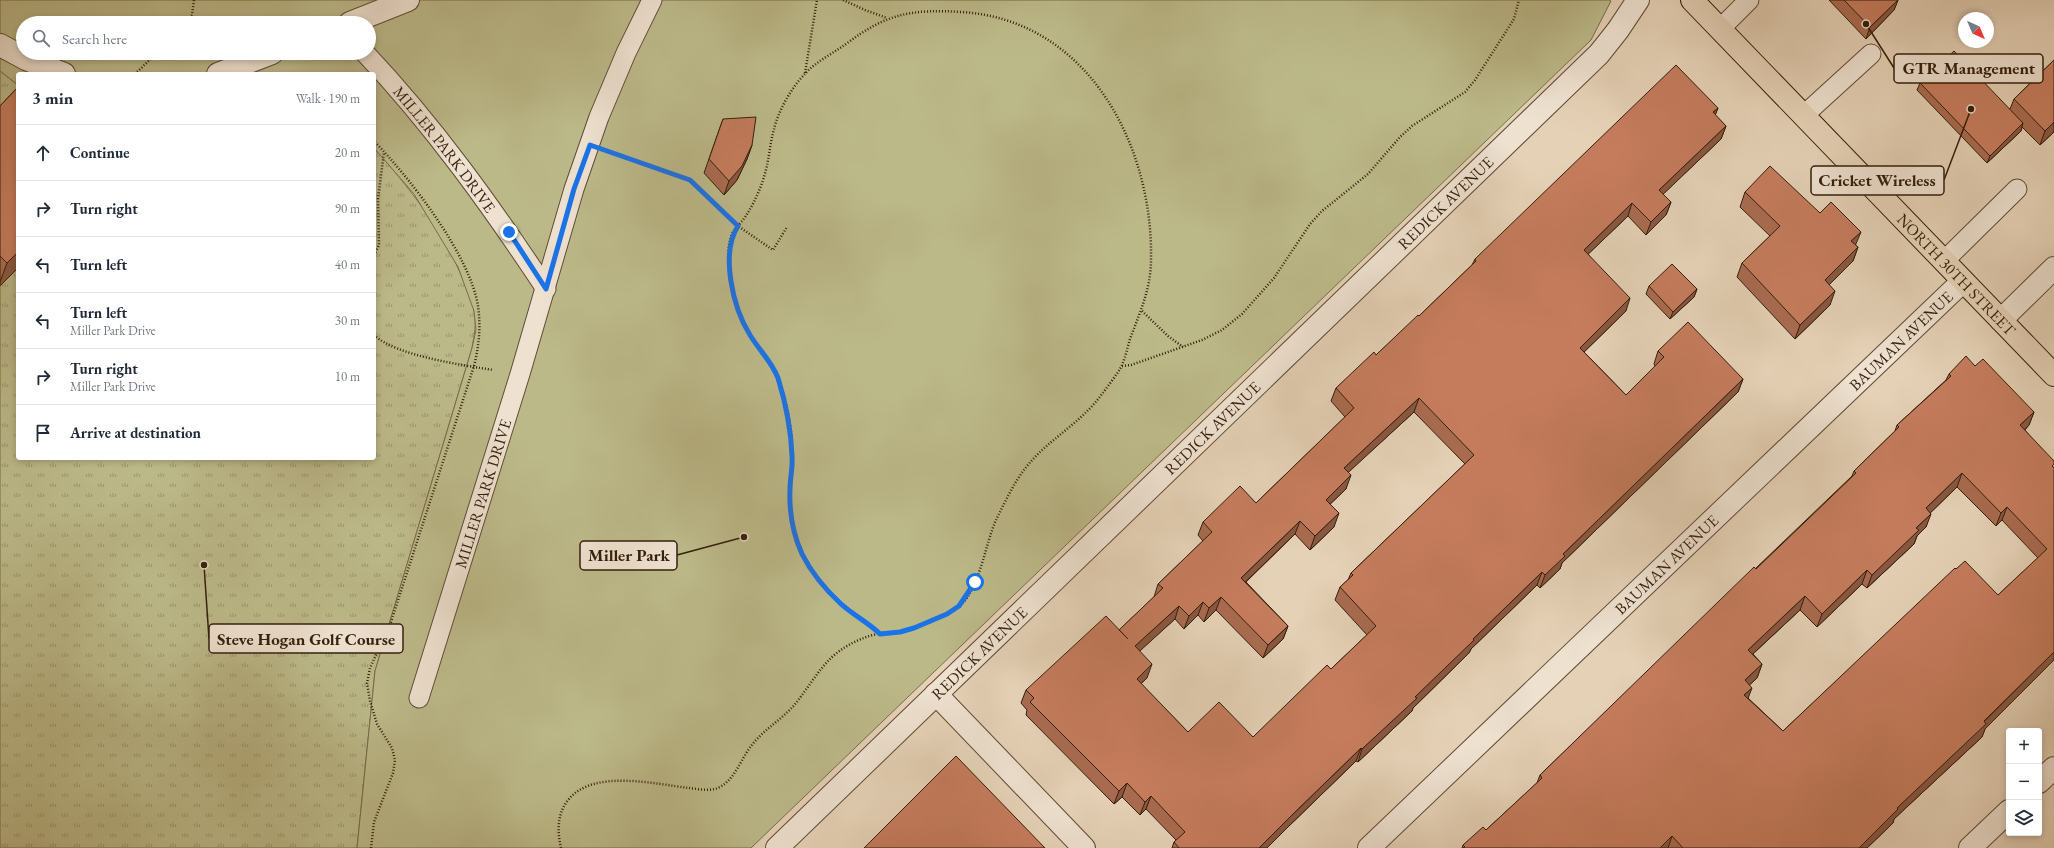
<!DOCTYPE html>
<html lang="en">
<head>
<meta charset="utf-8">
<style>
  body { margin:0; font-family:"EB Garamond",serif; background:#f2f2f3; color:#1f2937 }
  .controls { position:absolute; right:12px; bottom:12px; display:grid; overflow:hidden; border-radius:4px; box-shadow:0 2px 6px #0003 }
  .controls button { width:36px; height:36px; display:grid; place-items:center; padding:0; border:0; border-bottom:1px solid #e0e1e3; background:#fff; color:#1f2937; font:20px sans-serif }
  .compass { position:absolute; left:1958px; top:12px; width:36px; height:36px; border-radius:50%; background:#fff; box-shadow:0 2px 6px #0003; rotate:136deg }
  .stop { position:absolute; width:12px; height:12px; margin:-9px; border:3px solid #1a73e8; border-radius:50%; background:#fff }
  .stop.end { background:#1a73e8; border-color:#fff; box-shadow:0 1px 4px #0008 }
  .list { margin:0; padding:0; list-style:none }
  h2 { display:flex; justify-content:space-between; align-items:center; height:52px; margin:0; padding:0 16px; font-size:17px }
  h2 small { font-size:13px; font-weight:400; color:#747a83 }
  .list li { display:grid; grid-template-columns:26px 1fr auto; gap:12px; align-items:center; box-sizing:border-box; height:56px; padding:0 16px; border-top:1px solid #e0e1e3 }
  .list b { display:block; font-size:15px; white-space:nowrap }
  .list p { margin:0; font-size:13px; white-space:nowrap; color:#747a83 }
  .list em { font-size:13px; font-style:normal; color:#747a83 }
  .icon { flex:none; width:22px; height:22px; fill:none; stroke:currentColor; stroke-width:2; stroke-linecap:round; stroke-linejoin:round }
  .map { position:relative; flex:none; width:2054px; height:848px; overflow:hidden }
  .search { position:absolute; background:#fff; box-shadow:0 2px 6px #0003; left:16px; top:16px; width:360px; height:44px; display:flex; align-items:center; gap:10px; box-sizing:border-box; padding:0 14px; border-radius:22px; color:#747a83; font-size:15px }
  .panel { position:absolute; background:#fff; box-shadow:0 2px 6px #0003; left:16px; top:72px; width:360px; height:388px; border-radius:4px }
  .map>svg:first-child { display:block }
</style>
</head>
<body>
<div class="map">
<svg width="2054" height="848" viewBox="0 0 2054 848">
  <defs>
    <pattern id="grass-tufts" width="24" height="20" patternUnits="userSpaceOnUse"><rect width="24" height="20" fill="#bcb989"/><path d="M3 7l-1-3M5 7V3M7 7l1-3M15 17l-1-3M17 17v-4M19 17l1-3" fill="none" stroke="#99966e"/></pattern>
  </defs>
  <rect width="100%" height="100%" fill="#e5d1b6"/>
  <filter id="stains"><feTurbulence type="fractalNoise" baseFrequency=".005" numOctaves="4"/><feColorMatrix values="0 0 0 0 .2 0 0 0 0 .09 0 0 0 0 .02 0 0 0 .5 -.17"/></filter>
  <radialGradient id="worn" r=".72"><stop offset=".6" stop-color="#630" stop-opacity="0"/><stop offset="1" stop-color="#630" stop-opacity=".3"/></radialGradient>
  <g fill="url(#grass-tufts)" stroke="#786c4a">
    <path d="M0 71 18 85V103L0 121Z"/>
    <path d="M374 148C410 188 444 232 464 282 468 292 473 302 474 311 477 324 474 335 472 348L375 671 357 848H0V286L18 268V458H374Z"/>
  </g>
  <path fill="#bcb989" stroke="#786c4a" fill-rule="evenodd" d="M0 0H1609L1611 1 1591 40 751 848H357L375 671 472 348 476 330 474 311 458 267 414 194 374 148V74H18V85L0 71ZM23 23H369V53H23Z"/>
  <g fill="none" stroke-linecap="round" stroke-linejoin="round">
    <g stroke="#604c36" stroke-width="21">
      <g id="service">
        <path d="M1720 29 1749 0"/>
        <path id="s1" d="M365 53C433 125 491 206 546 289"/>
        <path d="M1803 116 1871 54"/>
        <path d="M1944 261 2017 189"/>
        <path id="s2" d="M419 698 520 374 574 189 599 117 626 53 652 0"/>
      </g>
    </g>
    <g stroke="#604c36" stroke-width="24">
      <g id="minor">
        <path d="M350 23 408 0"/>
        <path d="M0 45 26 59 64 74"/>
        <path d="M218 74 272 53"/>
        <path d="M2001 320 2054 268"/>
        <path d="M936 694 1084 848"/>
        <path d="M2039 782 2054 768"/>
        <path id="s3" d="M1369 848 1963 281"/>
        <path d="M1970 848 2009 811"/>
      </g>
    </g>
    <g stroke="#604c36" stroke-width="24">
      <g id="tertiary">
        <path id="s4" d="M777 848 1599 54 1618 30 1638 0"/>
      </g>
    </g>
    <g stroke="#331f0b" stroke-width="24">
      <g id="trunk">
        <path id="s5" d="M1692 0 2054 375"/>
      </g>
    </g>
    <g stroke="#331f0b" stroke-width="2.5" stroke-dasharray="1 2" stroke-linecap="butt">
      <path d="M843 0 865 10 887 18"/>
      <path d="M186 23 192 15 194 0"/>
      <path d="M805 73 817 0"/>
      <path d="M135 74 157 53"/>
      <path d="M615 154 690 180 738 226 773 250 787 227"/>
      <path d="M374 255 379 245 378 199 384 152"/>
      <path d="M1142 311 1168 336 1183 347"/>
      <path d="M374 335C396 356 463 365 493 370"/>
      <path d="M1122 366 1131 365 1202 340 1222 330 1242 314 1274 278 1310 224 1322 211 1368 174 1400 137 1412 126 1465 92 1475 80 1514 19 1519 0"/>
      <path d="M371 848 374 822 393 773 395 760 392 748 377 724 370 701 367 683 370 668 391 622 474 366C479 346 481 327 478 306 470 255 410 178 374 141"/>
      <path d="M561 848C557 831 557 813 569 799 594 769 655 784 689 788 699 789 710 792 720 787 735 779 741 759 751 746 764 729 783 719 796 703 807 689 816 674 828 661 841 647 863 636 882 633 900 631 886 635 903 631 916 629 930 622 942 616 946 614 957 609 960 606 980 587 985 545 996 520 1005 502 1014 482 1027 466 1049 439 1081 423 1102 394 1108 386 1115 377 1120 369 1125 360 1127 349 1130 339 1140 312 1151 289 1151 259 1153 145 1088 20 962 12 912 9 887 13 846 44 832 54 815 62 804 75 791 88 778 112 774 129 771 139 770 150 768 160 765 179 756 201 745 217 740 225 736 226 732 234 721 260 736 311 750 335 758 350 771 361 778 378 789 406 794 440 792 470 791 488 789 504 792 522 797 546 809 567 825 586 841 606 862 617 880 634"/>
    </g>
    <use href="#service" stroke="#eee1d0" stroke-width="19"/>
    <use href="#minor" stroke="#eee1d0" stroke-width="22"/>
    <use href="#tertiary" stroke="#eee1d0" stroke-width="22"/>
    <use href="#trunk" stroke="#e5d1b6" stroke-width="22"/>
  </g>
  <g fill="#a96b50" stroke="#331f0b" fill-rule="evenodd">
    <path d="M1829 0H1898L1894 10 1866 39Z"/>
    <path d="M2054 60V132L2040 145 2022 127 2021 131 1987 163 1917 90 1920 83 2010 109 2014 99Z"/>
    <path d="M18 87V268L0 286V106Z"/>
    <path d="M1718 108 1715 115 1726 126 1721 139 1663 194 1671 202 1666 215 1646 235 1628 216 1588 254 1626 311 1584 352 1626 395 1655 366 1654 364 1658 351 1743 379 1738 392 1562 563 1560 569 1540 588 1537 585 1471 649 1469 653 1413 708 1412 711 1358 762 1356 761 1288 827 1267 848H1172L1174 842 1176 840 1146 809 1140 815 1122 797 1114 804 1026 715 1027 710 1021 703 1026 690 1119 630 1154 597 1158 584 1203 541 1198 535 1203 522 1256 503 1345 417 1331 401 1336 388 1376 355 1419 316 1472 265 1475 259ZM1414 412 1465 464 1351 573 1348 580 1340 587 1335 600 1367 635 1331 669 1253 737 1188 732 1141 684 1147 678 1139 651 1175 619 1184 629 1198 615 1204 622 1216 610 1263 658 1283 639 1288 626 1246 582 1295 534 1310 550 1334 527 1330 504 1346 489 1348 472Z"/>
    <path d="M723 119 752 145 747 159 737 180 724 195 704 173Z"/>
    <path d="M1745 192 1820 213 1858 247 1853 261 1829 285 1830 305 1795 339 1737 277 1742 263 1770 236 1740 207Z"/>
    <path d="M1649 286 1697 289 1694 297 1670 319 1646 294Z"/>
    <path d="M1975 366 2034 412 2029 425 2025 430 2054 468V660L1985 729 1982 737 1894 819 1893 823 1867 848H1462L1463 845 1486 830 1537 783 1540 775 1852 476 1854 471 1895 431 1897 425 1946 380 1949 374ZM1957 487 1996 526 2002 520 2038 558 1998 595 1956 569 1783 731 1748 698 1749 685 1757 678 1762 664 1753 654 1800 610 1817 627 1862 584 1867 588 1914 544 1917 536 1926 527 1930 513Z"/>
  </g>
  <g fill="#8a5741" stroke="#331f0b">
    <path d="M1898 0 1894 10 1866 39 1870 27Z"/>
    <path d="M1718 108 1713 121V112Z"/>
    <path d="M2054 122V132L2040 145 2045 131Z"/>
    <path d="M2023 123 2021 131 1987 163 1990 156Z"/>
    <path d="M1726 126 1721 139 1654 203 1659 190Z"/>
    <path d="M752 145 747 159 737 180 724 195 729 181Z"/>
    <path d="M1671 202 1666 215 1646 235 1651 222Z"/>
    <path d="M1632 203 1628 216 1579 263 1584 250Z"/>
    <path d="M1861 232 1855 246 1851 241Z"/>
    <path d="M1858 247 1853 261 1820 294 1825 280Z"/>
    <path d="M18 252V268L0 286V282L7 263Z"/>
    <path d="M1697 289 1694 297 1670 319 1673 312Z"/>
    <path d="M1835 291 1830 305 1795 339 1800 325Z"/>
    <path d="M1630 298 1626 311 1575 361 1580 348Z"/>
    <path d="M1743 379 1738 392 1562 563 1560 569 1540 588 1545 575 1563 554Z"/>
    <path d="M1419 398 1414 412 1339 481 1344 468Z"/>
    <path d="M2034 412 2029 425 2015 439 2020 425Z"/>
    <path d="M1962 473 1957 487 1921 522 1926 508Z"/>
    <path d="M1351 475 1346 489 1321 513 1326 500Z"/>
    <path d="M2007 507 2002 520 1996 526 2001 513Z"/>
    <path d="M1339 513 1334 527 1310 550 1315 536Z"/>
    <path d="M1931 514 1926 527 1917 536 1914 544 1867 588 1872 575 1916 528Z"/>
    <path d="M1300 521 1295 534 1236 591 1241 578Z"/>
    <path d="M1867 570 1862 584 1817 627 1822 614Z"/>
    <path d="M1542 572 1537 585 1471 649 1469 653 1413 708 1412 711 1358 762 1362 749 1415 697 1473 639Z"/>
    <path d="M1805 596 1800 610 1743 663 1748 650Z"/>
    <path d="M1221 597 1216 610 1204 622 1209 608Z"/>
    <path d="M1203 602 1198 615 1184 629 1189 616Z"/>
    <path d="M1179 606 1175 619 1130 660 1135 646Z"/>
    <path d="M1288 626 1283 639 1263 658 1268 645Z"/>
    <path d="M2054 652V660L1985 729 1982 737 1894 819 1893 823 1867 848H1859L1897 808Z"/>
    <path d="M1152 664 1147 678 1132 692 1137 679Z"/>
    <path d="M1762 664 1757 678 1740 694 1745 680Z"/>
    <path d="M1752 688 1747 701 1744 695Z"/>
    <path d="M1361 748 1356 761 1288 827 1267 848H1259L1293 814Z"/>
    <path d="M1127 783 1122 797 1114 804 1119 791Z"/>
    <path d="M1151 796 1146 809 1140 815 1145 802Z"/>
    <path d="M1672 836 1668 848H1660Z"/>
  </g>
  <g fill="#c57c5d" stroke="#331f0b" fill-rule="evenodd">
    <path d="M1844 0H1898L1870 27Z"/>
    <path d="M1954 51 2023 123 1990 156 1920 83Z"/>
    <path d="M2054 60V122L2045 131 2014 99Z"/>
    <path d="M1676 65 1718 108 1713 112 1726 126 1659 190 1671 202 1651 222 1632 203 1584 250 1630 298 1580 348 1626 395 1664 357 1658 351 1688 322 1743 379 1563 554 1565 556 1545 575 1542 572 1473 639 1474 640 1415 697 1417 698 1362 749 1361 748 1293 814 1259 848H1179L1174 842 1185 832 1151 796 1145 802 1127 783 1119 791 1030 702 1034 698 1026 690 1106 616 1128 639 1119 630 1163 588 1158 584 1212 532 1203 522 1240 486 1256 503 1354 408 1336 388 1374 352 1376 355 1418 315 1419 316 1476 261 1475 259ZM1419 398 1474 455 1351 573 1353 575 1340 587 1376 626 1331 669 1327 665 1253 737 1219 702 1188 732 1137 679 1152 664 1135 646 1179 606 1189 616 1203 602 1209 608 1221 597 1268 645 1288 626 1241 578 1300 521 1315 536 1339 513 1326 500 1351 475 1344 468Z"/>
    <path d="M18 87V252L7 263 0 256V106Z"/>
    <path d="M756 117 752 145 742 166 729 181 709 159 723 119Z"/>
    <path d="M1770 166 1820 213 1831 202 1861 232 1851 241 1858 247 1825 280 1835 291 1800 325 1742 263 1780 226 1745 192Z"/>
    <path d="M1672 264 1697 289 1673 312 1649 286Z"/>
    <path d="M1966 356 1975 366 1983 359 2034 412 2020 425 2054 461V464L2052 466 2054 468V652L1984 721 1986 724 1897 808 1898 809 1859 848H1683L1672 836 1660 848H1463L1465 847 1463 845 1483 827 1486 830 1542 778 1540 775 1754 567 1756 569 1856 473 1854 471 1899 427 1897 425 1951 376 1949 374ZM1962 473 2001 513 2007 507 2047 549 1998 595 1965 561 1956 569 1955 568 1783 731 1744 695 1752 688 1745 680 1762 664 1748 650 1805 596 1822 614 1867 570 1872 575 1919 530 1916 528 1931 514 1926 508Z"/>
    <path d="M956 756 1045 848H864Z"/>
  </g>
  <g fill="none" stroke-linecap="round" stroke-linejoin="round">
    <path stroke="#1a73e8" stroke-width="5" d="M509 232 546 289 574 189 590 145 690 180 738 226C720 254 733 308 750 335 759 350 772 362 778 378 786 404 791 429 792 456 793 467 790 478 790 489 789 511 793 534 802 554 811 572 827 591 841 604 853 615 868 622 880 634L900 632 914 628 947 614 959 606 975 582"/>
  </g>
  <g text-anchor="middle" dominant-baseline="central" stroke-width="4" stroke-linejoin="round" paint-order="stroke">
    <g font-size="16" fill="#331f0b" stroke="#eee1d0">
      <text stroke="none"><textPath href="#s1" startOffset="125">MILLER PARK DRIVE</textPath></text>
      <text stroke="none"><textPath href="#s4" startOffset="929">REDICK AVENUE</textPath></text>
      <text stroke="none"><textPath href="#s5" startOffset="381">NORTH 30TH STREET</textPath></text>
      <text stroke="none"><textPath href="#s3" startOffset="735">BAUMAN AVENUE</textPath></text>
      <text stroke="none"><textPath href="#s4" startOffset="605">REDICK AVENUE</textPath></text>
      <text stroke="none"><textPath href="#s2" startOffset="214">MILLER PARK DRIVE</textPath></text>
      <text stroke="none"><textPath href="#s3" startOffset="411">BAUMAN AVENUE</textPath></text>
      <text stroke="none"><textPath href="#s4" startOffset="281">REDICK AVENUE</textPath></text>
    </g>
  </g>
  <path fill="none" stroke="#331f0b" stroke-width="1.5" d="M1866 24L1894 68M1971 109L1944 180M744 537L677 555M204 565L209 639"/>
  <g fill="#331f0b" stroke="#eee1d0" stroke-width="1.5">
    <circle cx="1866" cy="24" r="4"/>
    <circle cx="1971" cy="109" r="4"/>
    <circle cx="744" cy="537" r="4"/>
    <circle cx="204" cy="565" r="4"/>
  </g>
  <g fill="#eee1d0" stroke="#331f0b" stroke-width="1.5">
    <rect x="1894" y="54" width="149" height="29" rx="4"/>
    <rect x="1811" y="166" width="133" height="29" rx="4"/>
    <rect x="580" y="541" width="97" height="29" rx="4"/>
    <rect x="209" y="624" width="194" height="29" rx="4"/>
  </g>
  <g font-size="17" text-anchor="middle" font-weight="bold" fill="#331f0b">
    <text x="1969" y="74">GTR Management</text>
    <text x="1877" y="186">Cricket Wireless</text>
    <text x="629" y="561">Miller Park</text>
    <text x="306" y="645">Steve Hogan Golf Course</text>
  </g>
  <rect width="100%" height="100%" filter="url(#stains)"/>
  <rect width="100%" height="100%" fill="url(#worn)"/>
</svg>
<div class="controls">
<button>+</button>
<button>−</button>
<button><svg class="icon" aria-label="layers" viewBox="0 0 24 24"><path d="M12 4l9 5-9 5-9-5zM3 14l9 5 9-5"/></svg></button>
</div>
<svg class="compass" viewBox="-18 -18 36 36"><path d="M0-13l5 13h-10z" fill="#e53935"/><path d="M0 13l5-13h-10z" fill="#747a83"/></svg>
<div class="stop" style="left:975px;top:582px"></div>
<div class="stop end" style="left:509px;top:232px"></div>
<div class="search"><svg class="icon" aria-label="search" viewBox="0 0 24 24"><circle cx="10" cy="10" r="6"/><path d="M15 15l6 6"/></svg>Search here</div>
<section class="panel">
<h2>3 min<small>Walk · 190 m</small></h2>
<ul class="list">
<li><svg class="icon" aria-label="ahead" viewBox="0 0 24 24"><path d="M12 20V5M6 11l6-6 6 6"/></svg><div><b>Continue</b></div><em>20 m</em></li>
<li><svg class="icon" aria-label="right" viewBox="0 0 24 24"><path d="M7 20v-9h11M14 6l5 5-5 5"/></svg><div><b>Turn right</b></div><em>90 m</em></li>
<li><svg class="icon" aria-label="left" viewBox="0 0 24 24"><path d="M17 20v-9H6M10 6l-5 5 5 5"/></svg><div><b>Turn left</b></div><em>40 m</em></li>
<li><svg class="icon" aria-label="left" viewBox="0 0 24 24"><path d="M17 20v-9H6M10 6l-5 5 5 5"/></svg><div><b>Turn left</b><p>Miller Park Drive</p></div><em>30 m</em></li>
<li><svg class="icon" aria-label="right" viewBox="0 0 24 24"><path d="M7 20v-9h11M14 6l5 5-5 5"/></svg><div><b>Turn right</b><p>Miller Park Drive</p></div><em>10 m</em></li>
<li><svg class="icon" aria-label="arrive" viewBox="0 0 24 24"><path d="M6 21V4h12l-3 4 3 4H6"/></svg><div><b>Arrive at destination</b></div></li>
</ul>
</section>
</div>
</body>
</html>
